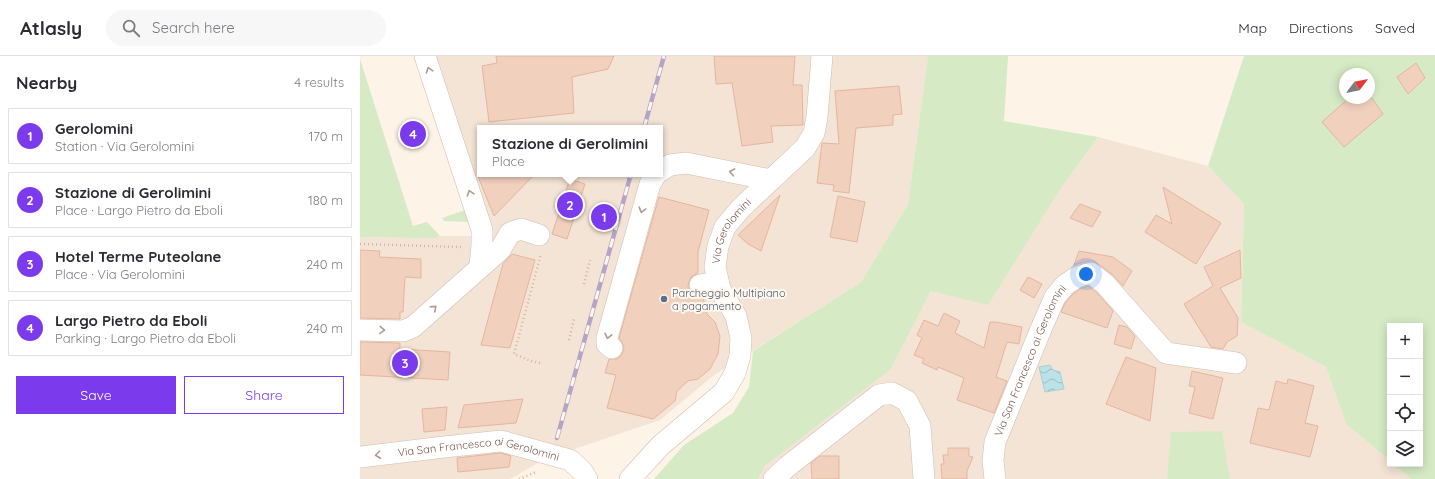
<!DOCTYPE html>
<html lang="en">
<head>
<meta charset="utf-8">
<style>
  body { margin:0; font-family:Quicksand,sans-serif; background:#f7f7f7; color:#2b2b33 }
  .controls { position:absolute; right:12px; bottom:12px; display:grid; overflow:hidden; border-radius:0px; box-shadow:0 2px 10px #0003 }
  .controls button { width:36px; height:36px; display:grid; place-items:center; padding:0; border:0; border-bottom:1px solid #e1e1e2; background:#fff; color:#2b2b33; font:20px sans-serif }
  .compass { position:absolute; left:979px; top:12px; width:36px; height:36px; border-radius:50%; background:#fff; box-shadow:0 2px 10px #0003; rotate:58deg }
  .you { position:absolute; left:726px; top:218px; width:14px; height:14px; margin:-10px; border:3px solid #fff; border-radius:50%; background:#1a73e8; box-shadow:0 0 0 6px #1a73e833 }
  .badge { display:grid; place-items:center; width:26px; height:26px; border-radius:50%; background:#7c3aed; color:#fff; font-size:13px; font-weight:700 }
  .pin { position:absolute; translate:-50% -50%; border:2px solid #fff; box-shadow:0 1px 4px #0006 }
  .popup { position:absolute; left:117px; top:69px; width:186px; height:52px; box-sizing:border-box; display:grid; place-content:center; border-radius:0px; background:#fff; filter:drop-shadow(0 1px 3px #0005); font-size:13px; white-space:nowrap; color:#7c7c81 }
  .popup b { font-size:15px; color:#2b2b33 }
  .popup::after { content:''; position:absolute; left:50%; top:100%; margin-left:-8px; border:8px solid transparent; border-top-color:#fff }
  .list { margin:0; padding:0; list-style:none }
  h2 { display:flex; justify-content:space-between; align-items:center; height:52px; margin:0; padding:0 16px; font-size:17px }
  h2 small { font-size:13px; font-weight:400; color:#7c7c81 }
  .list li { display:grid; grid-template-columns:26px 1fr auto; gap:12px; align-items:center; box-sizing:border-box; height:56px; margin:0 8px 8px; padding:0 8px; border:1px solid #e1e1e2; border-radius:0px }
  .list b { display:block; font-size:15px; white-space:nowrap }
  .list p { margin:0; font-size:13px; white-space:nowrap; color:#7c7c81 }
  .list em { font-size:13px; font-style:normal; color:#7c7c81 }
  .actions { display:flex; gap:8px; padding:12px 16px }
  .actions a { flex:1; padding:9px 0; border:1px solid #7c3aed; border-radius:0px; text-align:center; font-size:14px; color:#7c3aed }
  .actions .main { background:#7c3aed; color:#fff }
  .icon { flex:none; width:22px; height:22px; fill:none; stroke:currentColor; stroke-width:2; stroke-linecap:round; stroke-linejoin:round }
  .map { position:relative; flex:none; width:1075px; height:423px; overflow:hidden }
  header { display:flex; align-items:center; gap:24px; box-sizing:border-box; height:56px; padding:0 20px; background:#fff; border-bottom:1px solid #e1e1e2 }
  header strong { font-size:19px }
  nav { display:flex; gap:22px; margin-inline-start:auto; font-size:14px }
  .search { width:280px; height:36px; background:#f7f7f7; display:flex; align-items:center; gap:10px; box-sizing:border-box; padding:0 14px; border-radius:22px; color:#7c7c81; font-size:15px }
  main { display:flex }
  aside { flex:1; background:#fff }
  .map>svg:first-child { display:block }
</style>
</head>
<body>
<header>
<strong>Atlasly</strong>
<div class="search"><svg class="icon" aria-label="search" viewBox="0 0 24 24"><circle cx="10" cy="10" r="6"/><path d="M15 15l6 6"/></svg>Search here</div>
<nav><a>Map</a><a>Directions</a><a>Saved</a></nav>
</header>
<main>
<aside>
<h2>Nearby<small>4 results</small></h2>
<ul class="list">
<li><span class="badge">1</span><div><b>Gerolomini</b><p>Station · Via Gerolomini</p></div><em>170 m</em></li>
<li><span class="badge">2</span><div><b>Stazione di Gerolimini</b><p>Place · Largo Pietro da Eboli</p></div><em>180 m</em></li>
<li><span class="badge">3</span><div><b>Hotel Terme Puteolane</b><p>Place · Via Gerolomini</p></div><em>240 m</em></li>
<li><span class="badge">4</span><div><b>Largo Pietro da Eboli</b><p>Parking · Largo Pietro da Eboli</p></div><em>240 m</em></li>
</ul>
<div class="actions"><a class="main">Save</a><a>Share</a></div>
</aside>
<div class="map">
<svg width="1075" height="423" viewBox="0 0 1075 423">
  <defs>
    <pattern id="water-waves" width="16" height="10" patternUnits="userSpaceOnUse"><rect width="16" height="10" fill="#bbe3e7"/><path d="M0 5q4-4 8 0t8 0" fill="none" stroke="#9dbbbd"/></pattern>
  </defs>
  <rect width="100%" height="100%" fill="#fdf3e7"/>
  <g fill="#f4e4d5" fill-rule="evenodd">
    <path d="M69 0H568L548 148 501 226 353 320 300 364 185 403 150 423H0V181L52 182H76L80 180H125ZM120 72H300V118H120Z"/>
    <path d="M738 81 848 110 884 148 881 266 966 311 986 368 1030 405V408H1033L1051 423H398L405 410 531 313 571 235 699 135Z"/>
  </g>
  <g fill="#d6ebc5" fill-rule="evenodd">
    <path d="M568 0H648L644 65 738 81 699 135 628 249 571 235 531 313 405 410 398 423H294L324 389 373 357 389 331 393 295 501 226 548 148Z"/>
    <path d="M884 0H1075V423H1051L1033 408H1060V270H1030V405L986 368 966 311 881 266 884 148 848 110ZM985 18H1009V42H985Z"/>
    <path d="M0 3 53 170 67 166 80 180 76 182H52L0 181Z"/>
    <path d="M108 153 110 165 108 166 84 165 82 162Z"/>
    <path d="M862 375 870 423H807L811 376Z"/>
  </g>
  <path fill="url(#water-waves)" stroke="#a1d3d9" d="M690 309 693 314 700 316 704 333 685 336 679 311Z"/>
  <g fill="#f2d0be" stroke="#e5b59e">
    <path d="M136 0H254L248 13 212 21 214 57 129 66 122 10 137 7Z"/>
    <path d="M354 0H435L433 29H442L443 69 411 70 413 86 382 90 372 27 356 28Z"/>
    <path d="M1056 7 1065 22 1048 38 1037 21Z"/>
    <path d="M539 30 542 58 533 59V69L496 72 489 137 473 135 474 129 457 127 462 87 479 88 475 35Z"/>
    <path d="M989 42H1012L1023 58 984 91 962 66Z"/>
    <path d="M117 118H175L134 160Z"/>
    <path d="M210 123 225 128 207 183 192 178Z"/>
    <path d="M803 131 861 167 836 208 785 176 796 159 812 168Z"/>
    <path d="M420 139 401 195 388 188 378 179Z"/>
    <path d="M478 140 505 146 497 186 470 181Z"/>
    <path d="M299 141 349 154 338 196V217L332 220 329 225 328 231 331 236 335 240 343 241 347 258 355 266 360 280 358 298 350 313 338 323 328 325 317 335 315 345 293 363 247 352 256 319 245 317 249 303H257L261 300 264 294 263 288 259 282Z"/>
    <path d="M720 148 741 156 732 171 710 162Z"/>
    <path d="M0 194 20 195 19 201 61 203V222L45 221 43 256H40V263L0 262Z"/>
    <path d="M880 194 881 222 860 232 878 262 877 280 867 286 863 293 851 291 824 248 853 230 844 211Z"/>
    <path d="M719 195 753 201 772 215 763 230 753 219 734 205H728L714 209Z"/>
    <path d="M152 198 175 204 150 292 121 289 143 208Z"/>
    <path d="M668 221 682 228 674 242 660 234Z"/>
    <path d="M728 230 737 237 753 255 747 272 701 256 705 247 713 238 722 232Z"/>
    <path d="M584 257 600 265 595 277 624 292 630 266H636L662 271 659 288 647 286 636 321 647 325 634 357 597 344 604 322 578 311 577 314 562 307 564 303 554 299 562 282 557 279 564 264 578 270Z"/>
    <path d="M759 269 767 271 775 280 771 293 754 288Z"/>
    <path d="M0 286 40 287V293L90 296 88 324 0 319Z"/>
    <path d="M766 301 796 312 790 365 746 348Z"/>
    <path d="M832 315 863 322 853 363 829 357 835 331 829 330Z"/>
    <path d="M928 323 954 330 945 367 958 370 950 401 890 387 898 352 909 354 916 325 927 328Z"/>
    <path d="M163 343 156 367 98 372 104 349Z"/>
    <path d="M87 351 85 374 64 376 62 353Z"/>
    <path d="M588 392H609V400L613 401 607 415V423H582L581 408H584L583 399H588Z"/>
    <path d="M140 397 151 400 149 411 98 416 97 402Z"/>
    <path d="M460 400H479V423H452L451 407Z"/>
  </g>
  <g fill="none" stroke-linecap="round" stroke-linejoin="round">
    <g stroke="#d1bcaf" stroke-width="22">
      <g id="minor">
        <path d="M65 0 122 174V188L120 211"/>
        <path d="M300 115 310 109 326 107 411 124"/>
        <path d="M340 229 358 226"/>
        <path d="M0 274 43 275 53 271 140 194 150 177 161 173 179 179"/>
        <path d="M252 292 247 288V282L290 128 296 118"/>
        <path id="s1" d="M0 401 84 391 141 385 210 404 222 415 227 423"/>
        <path id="s2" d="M270 423 300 390 364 336 375 317 380 300 381 282 376 260 360 233 355 211 358 190 365 171 381 152 445 92 454 77 457 61 462 0"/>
        <path d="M414 423 428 410 519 339 532 337 547 345 560 370 564 423"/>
        <path id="s3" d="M635 423 633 405 635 386 681 273 695 241 705 229 717 221 731 217 745 228 806 297 876 307"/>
      </g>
    </g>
    <g stroke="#d8b3a1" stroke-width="2.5" stroke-dasharray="1 3" stroke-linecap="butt">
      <path d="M0 188 101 191"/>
      <path d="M224 228 230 204"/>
      <path d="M209 284 214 263"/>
      <path d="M180 307 171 305 154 298 181 198"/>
      <path d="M159 423 176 416"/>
    </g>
    <use href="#minor" stroke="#fff" stroke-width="21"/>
    <g stroke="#b5a4c7" stroke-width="4.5">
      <g id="rail">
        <path d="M284 72 304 0"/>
        <path d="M197 382 271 118"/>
      </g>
    </g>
    <use href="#rail" stroke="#fff7ed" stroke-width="3" stroke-dasharray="9" stroke-linecap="butt"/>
  </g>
  <defs><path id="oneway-chevron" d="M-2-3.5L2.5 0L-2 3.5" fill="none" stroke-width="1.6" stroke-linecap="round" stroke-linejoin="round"/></defs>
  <g stroke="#ad9b93">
    <use href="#oneway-chevron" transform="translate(69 14) rotate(-108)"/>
    <use href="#oneway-chevron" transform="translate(372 116) rotate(-169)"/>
    <use href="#oneway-chevron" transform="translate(110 137) rotate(-108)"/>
    <use href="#oneway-chevron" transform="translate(282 154) rotate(105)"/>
    <use href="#oneway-chevron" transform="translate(74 252) rotate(-42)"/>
    <use href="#oneway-chevron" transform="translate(22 274) rotate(2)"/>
    <use href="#oneway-chevron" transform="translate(248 280) rotate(102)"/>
    <use href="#oneway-chevron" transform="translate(18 399) rotate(173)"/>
  </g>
  <circle fill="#5c6f8a" stroke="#fff7ed" stroke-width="1.5" cx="304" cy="243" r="4"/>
  <g text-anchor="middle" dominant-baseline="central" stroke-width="4" stroke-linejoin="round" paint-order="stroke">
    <g font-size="11" fill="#77584b" stroke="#fff7ed">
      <text stroke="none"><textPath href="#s2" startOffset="303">Via Gerolomini</textPath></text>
      <text stroke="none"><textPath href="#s3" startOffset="126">Via San Francesco ai Gerolomini</textPath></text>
      <text stroke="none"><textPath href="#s1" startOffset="120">Via San Francesco ai Gerolomini</textPath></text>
    </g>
    <g font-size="11" fill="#4e5e75" stroke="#fff7ed" text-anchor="start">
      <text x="312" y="237">Parcheggio Multipiano<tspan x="312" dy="13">a pagamento</tspan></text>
    </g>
  </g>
</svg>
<div class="controls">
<button>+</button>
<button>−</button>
<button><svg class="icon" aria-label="locate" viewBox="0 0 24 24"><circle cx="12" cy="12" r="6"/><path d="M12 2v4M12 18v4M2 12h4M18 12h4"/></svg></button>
<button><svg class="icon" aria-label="layers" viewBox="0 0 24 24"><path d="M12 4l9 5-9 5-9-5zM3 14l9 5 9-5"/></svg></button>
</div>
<svg class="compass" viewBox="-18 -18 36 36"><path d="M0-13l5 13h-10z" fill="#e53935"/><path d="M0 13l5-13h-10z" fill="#7c7c81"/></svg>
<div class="you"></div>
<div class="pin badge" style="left:244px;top:161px">1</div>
<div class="pin badge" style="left:210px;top:149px">2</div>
<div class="popup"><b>Stazione di Gerolimini</b>Place</div>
<div class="pin badge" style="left:45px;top:307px">3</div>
<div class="pin badge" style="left:53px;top:78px">4</div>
</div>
</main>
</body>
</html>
